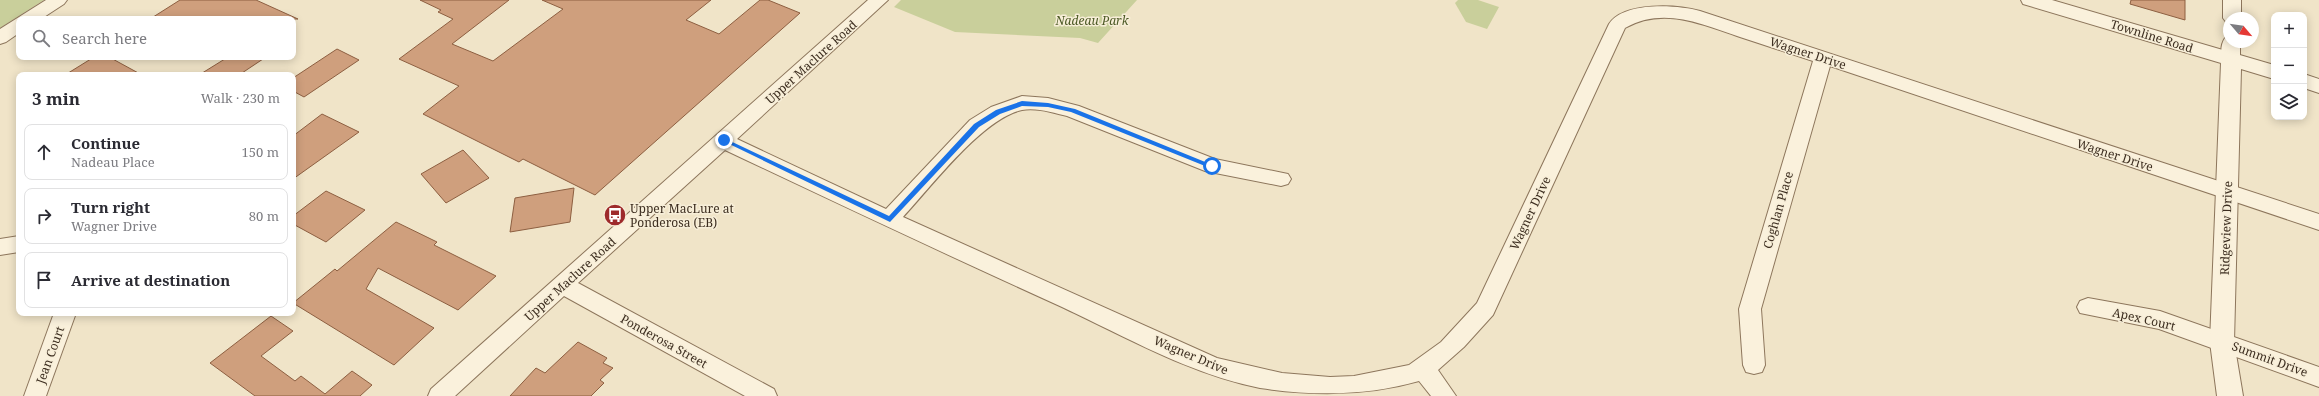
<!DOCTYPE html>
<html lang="en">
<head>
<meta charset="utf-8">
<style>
  body { margin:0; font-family:"Noto Serif",serif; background:#f7f7f7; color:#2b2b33 }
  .controls { position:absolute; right:12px; top:12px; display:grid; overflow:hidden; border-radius:8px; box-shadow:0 2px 10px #0003 }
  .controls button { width:36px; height:36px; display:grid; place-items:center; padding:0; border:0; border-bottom:1px solid #e1e1e2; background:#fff; color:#2b2b33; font:20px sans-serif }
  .compass { position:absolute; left:2223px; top:12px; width:36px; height:36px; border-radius:50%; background:#fff; box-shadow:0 2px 10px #0003; rotate:119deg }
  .stop { position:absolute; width:12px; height:12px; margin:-9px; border:3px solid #1a73e8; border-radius:50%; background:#fff }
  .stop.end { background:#1a73e8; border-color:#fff; box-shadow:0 1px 4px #0008 }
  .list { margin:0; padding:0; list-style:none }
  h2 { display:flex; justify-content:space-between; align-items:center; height:52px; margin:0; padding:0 16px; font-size:17px }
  h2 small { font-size:13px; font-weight:400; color:#7c7c81 }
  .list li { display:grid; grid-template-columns:26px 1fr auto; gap:12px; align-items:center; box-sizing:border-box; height:56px; margin:0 8px 8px; padding:0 8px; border:1px solid #e1e1e2; border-radius:8px }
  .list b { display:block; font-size:15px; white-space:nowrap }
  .list p { margin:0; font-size:13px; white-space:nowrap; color:#7c7c81 }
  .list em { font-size:13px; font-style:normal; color:#7c7c81 }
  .icon { flex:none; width:22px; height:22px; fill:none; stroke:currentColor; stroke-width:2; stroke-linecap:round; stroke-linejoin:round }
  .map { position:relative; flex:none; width:2319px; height:396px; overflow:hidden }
  .search { position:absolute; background:#fff; box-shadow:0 2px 10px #0003; left:16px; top:16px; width:280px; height:44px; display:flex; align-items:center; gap:10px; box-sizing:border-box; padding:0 14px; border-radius:8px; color:#7c7c81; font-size:15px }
  .panel { position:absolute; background:#fff; box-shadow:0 2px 10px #0003; left:16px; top:72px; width:280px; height:244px; border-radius:8px }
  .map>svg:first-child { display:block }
</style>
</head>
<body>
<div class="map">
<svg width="2319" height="396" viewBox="0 0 2319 396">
  <rect width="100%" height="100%" fill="#f0e4c8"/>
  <g fill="#c9cf9b">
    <path d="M0 0H44L0 28Z"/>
    <path d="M901 0H1137L1098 43 1080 38 955 32 894 7Z"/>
    <path d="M1458 0H1478L1499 7 1487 29 1466 22 1455 3Z"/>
  </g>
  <g fill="#cf9f7d" stroke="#8d5f41">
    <path d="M180 0H256L298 19H150Z"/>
    <path d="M420 0H509L452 44 493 61 563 9 542 0H711L686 20 719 34 760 0H768L800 13 595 195 523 159 519 162 423 114 459 86 399 59 453 19 438 12 441 10Z"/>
    <path d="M2131 0H2185V20L2130 4Z"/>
    <path d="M337 49 359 60 304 97 293 91V78Z"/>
    <path d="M94 57H109L142 75H65Z"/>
    <path d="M228 57H266L239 75H199Z"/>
    <path d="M322 114 359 132 293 179V136Z"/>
    <path d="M463 150 489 178 446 203 421 174Z"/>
    <path d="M574 188 570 222 510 232 515 198Z"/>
    <path d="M326 191 365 210 326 242 293 224V216Z"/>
    <path d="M396 222 437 242 434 245 496 276 458 310 378 268 366 289 434 328 394 365 293 303 335 269 337 271Z"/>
    <path d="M271 316 293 331 261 356 295 381 301 376 325 394 352 371 372 385 360 396H255L210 363Z"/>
    <path d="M578 342 607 358 603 363 613 368 600 380 604 383 591 396H510L536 368 545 373Z"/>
  </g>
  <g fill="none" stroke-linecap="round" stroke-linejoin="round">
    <g stroke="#8d765c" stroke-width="2">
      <g id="minor">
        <path d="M46 0H67L64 4 41 19H19V33L6 42 0 44V29Z"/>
        <path d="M868 0H888L737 139 886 209 970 120 991 107 1022 96 1048 98 1079 106 1215 159 1288 174 1291 179 1288 184 1281 186 1205 171 1067 116C1054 113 1036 107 1022 110 982 119 932 186 903 217L1217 358 1282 373 1330 377 1354 376 1409 365 1441 342 1477 303 1609 24C1624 1 1678 5 1700 11L2319 214V230L1830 66 1761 309 1765 365 1762 372 1754 374 1746 372 1743 365 1739 309 1813 61C1789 53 1764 45 1740 37 1702 24 1663 6 1625 28L1493 315 1464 347 1438 370 1456 396H1431L1419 381C1367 396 1314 396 1260 388 1190 374 1126 337 1062 307 949 256 837 203 725 150L578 283 774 389 777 396H745L564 296 455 396H428L431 389Z"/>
        <path d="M2223 0H2241V18H2229V23L2226 22 2223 18Z"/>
        <path d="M2229 37V42H2240V60L2237 64 2231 66 2225 64C2220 57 2220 45 2225 38Z"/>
        <path d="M19 236V252L0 255V239Z"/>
        <path d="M2088 298 2160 311 2319 367V387L2159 329 2080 313 2077 307 2080 301Z"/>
        <path d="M54 313H76L46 396H24Z"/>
      </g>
    </g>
    <g stroke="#8d765c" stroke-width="2">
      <g id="tertiary">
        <path d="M2021 0H2052L2274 65V79L2241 69 2234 342 2243 396H2217L2210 342 2221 63 2023 4Z"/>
        <path d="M2304 74 2319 79V93L2304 88Z"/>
      </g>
    </g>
    <use href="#minor" fill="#faf1dc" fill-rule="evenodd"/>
    <use href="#tertiary" fill="#faf1dc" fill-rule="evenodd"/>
  </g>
  <path fill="#1a73e8" d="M1022 101 1048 103 1075 109 1215 166 1210 168 1071 112 1048 107 1022 106 1000 114 979 127 890 222 721 140 726 139 889 216 974 124 996 110Z"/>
  <defs>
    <g id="bus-disc" transform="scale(1.15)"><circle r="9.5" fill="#9e2a2b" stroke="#f7eed8"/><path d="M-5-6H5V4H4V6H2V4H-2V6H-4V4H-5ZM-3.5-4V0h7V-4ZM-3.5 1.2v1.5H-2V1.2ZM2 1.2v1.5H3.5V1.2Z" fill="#fff"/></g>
  </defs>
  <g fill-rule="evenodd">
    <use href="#bus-disc" x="615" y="215"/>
  </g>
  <g text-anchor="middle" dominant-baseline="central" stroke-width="3" stroke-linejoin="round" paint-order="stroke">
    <g font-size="12" font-style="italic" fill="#4d5a26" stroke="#f7eed8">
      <text x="1092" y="20">Nadeau Park</text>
    </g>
    <g font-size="12" fill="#3d2e20" stroke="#f7eed8">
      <text transform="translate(2152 36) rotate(17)">Townline Road</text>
      <text transform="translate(1808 53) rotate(18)">Wagner Drive</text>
      <text transform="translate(811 62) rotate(-42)">Upper Maclure Road</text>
      <text transform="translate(2115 155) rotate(18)">Wagner Drive</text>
      <text transform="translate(1778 210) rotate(-74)">Coghlan Place</text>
      <text transform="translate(1530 213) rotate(-65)">Wagner Drive</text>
      <text transform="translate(2226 228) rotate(-88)">Ridgeview Drive</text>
      <text transform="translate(570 279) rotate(-42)">Upper Maclure Road</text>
      <text transform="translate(2144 319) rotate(13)">Apex Court</text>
      <text transform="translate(664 341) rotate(29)">Ponderosa Street</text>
      <text transform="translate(50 355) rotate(-70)">Jean Court</text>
      <text transform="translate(1191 355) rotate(23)">Wagner Drive</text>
      <text transform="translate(2270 359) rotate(20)">Summit Drive</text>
    </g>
    <g font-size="12" fill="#3d2e20" stroke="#f7eed8" text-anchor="start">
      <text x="630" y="208">Upper MacLure at<tspan x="630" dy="14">Ponderosa (EB)</tspan></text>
    </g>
  </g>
</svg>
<div class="controls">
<button>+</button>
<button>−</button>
<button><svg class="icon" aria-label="layers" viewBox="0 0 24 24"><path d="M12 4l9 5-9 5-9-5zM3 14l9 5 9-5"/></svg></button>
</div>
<svg class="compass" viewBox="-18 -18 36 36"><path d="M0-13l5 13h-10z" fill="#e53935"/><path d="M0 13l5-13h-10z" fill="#7c7c81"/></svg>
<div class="stop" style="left:1212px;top:166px"></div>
<div class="stop end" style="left:724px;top:140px"></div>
<div class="search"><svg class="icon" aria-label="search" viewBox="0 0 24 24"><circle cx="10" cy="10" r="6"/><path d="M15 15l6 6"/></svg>Search here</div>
<section class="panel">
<h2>3 min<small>Walk · 230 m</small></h2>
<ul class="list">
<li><svg class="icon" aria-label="ahead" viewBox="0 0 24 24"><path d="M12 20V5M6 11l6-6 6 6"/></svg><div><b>Continue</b><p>Nadeau Place</p></div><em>150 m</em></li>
<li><svg class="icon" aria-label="right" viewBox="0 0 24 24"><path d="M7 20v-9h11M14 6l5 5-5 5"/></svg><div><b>Turn right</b><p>Wagner Drive</p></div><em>80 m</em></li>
<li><svg class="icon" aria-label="arrive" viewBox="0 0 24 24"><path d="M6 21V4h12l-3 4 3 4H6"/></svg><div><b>Arrive at destination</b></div></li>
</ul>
</section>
</div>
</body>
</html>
